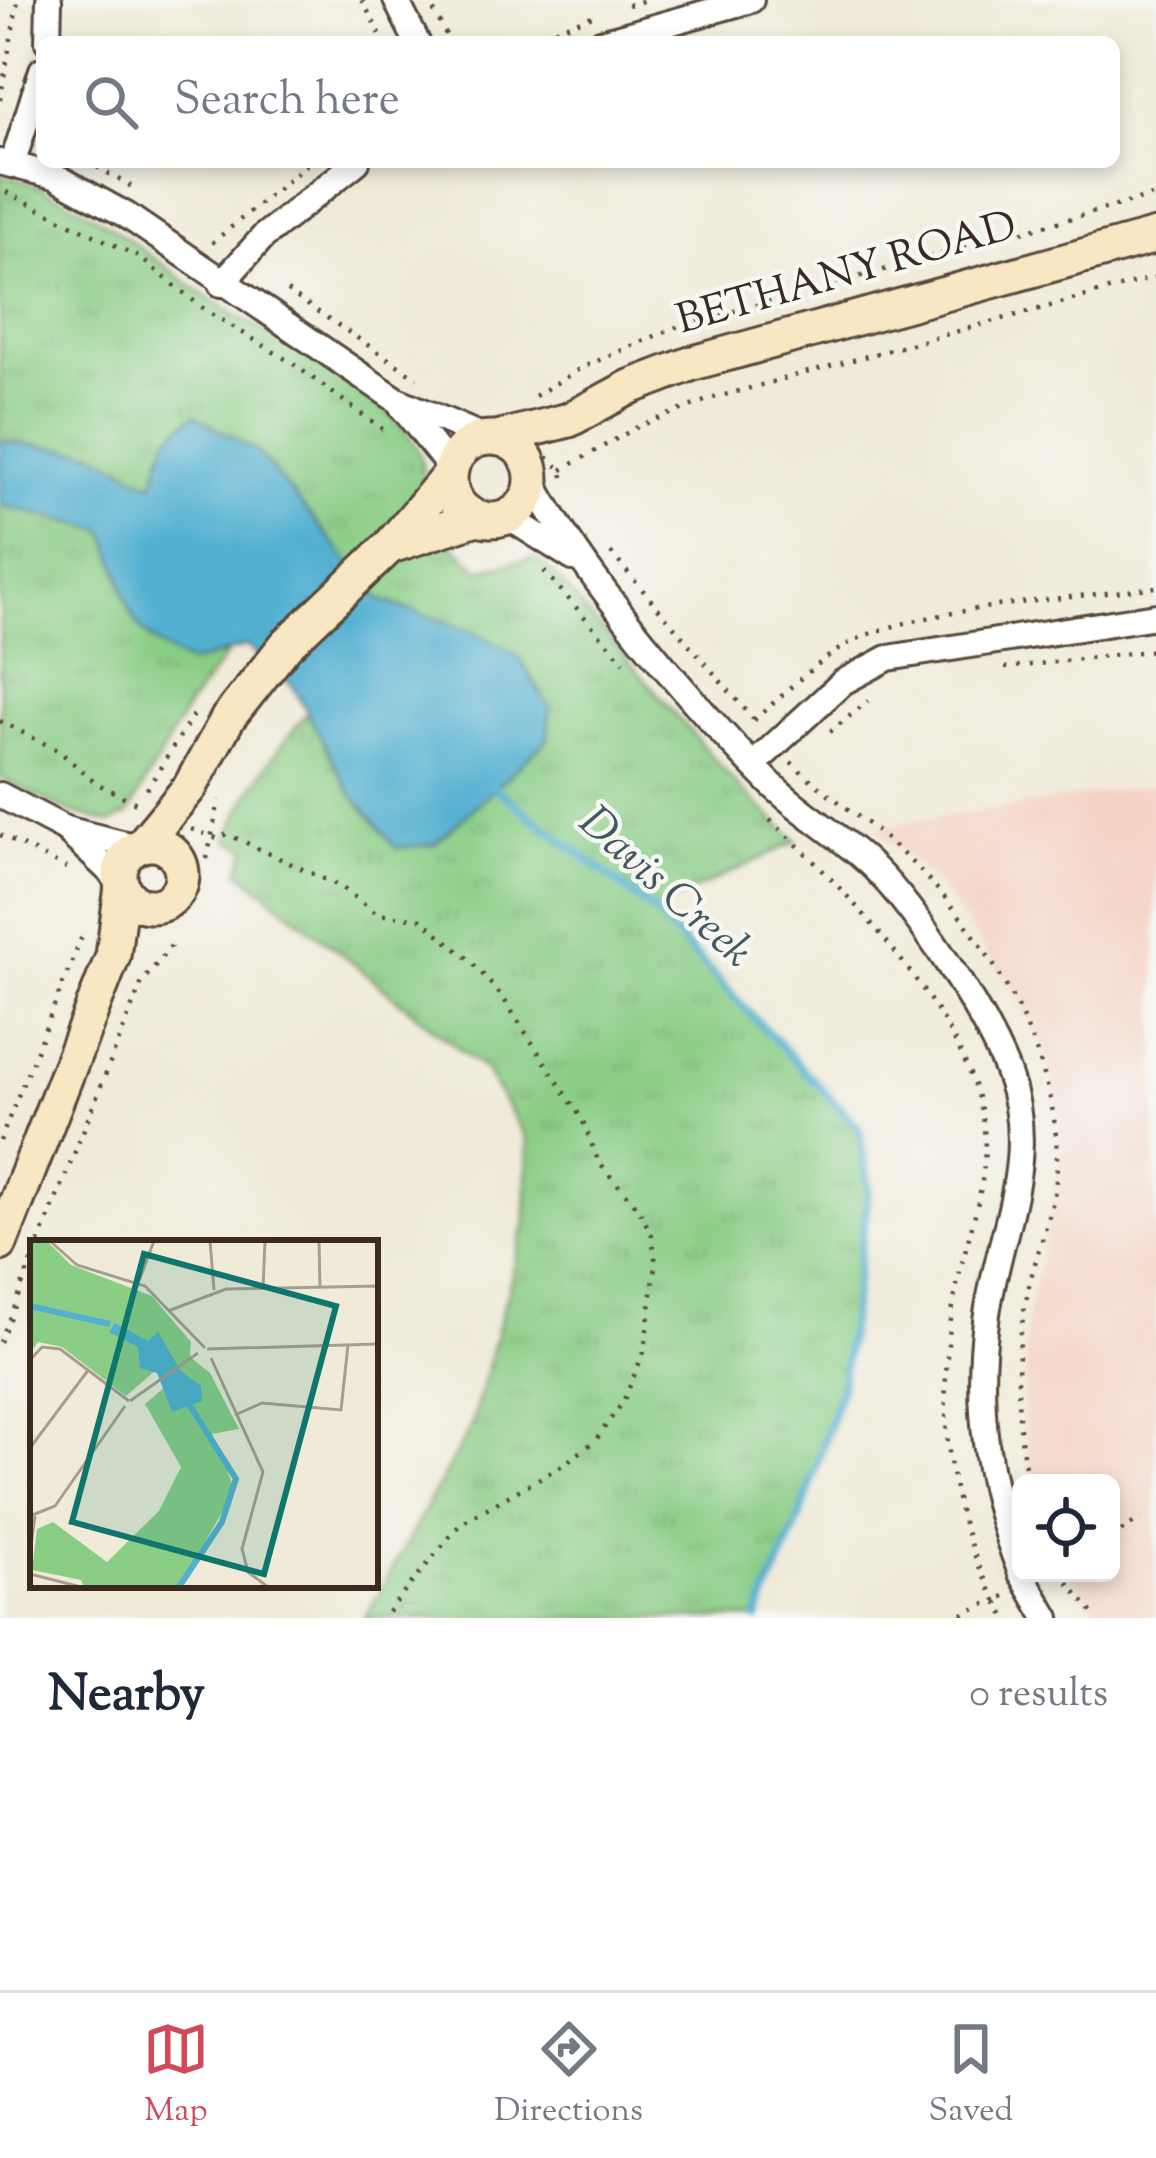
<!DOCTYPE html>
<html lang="en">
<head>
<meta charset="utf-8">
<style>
  body { margin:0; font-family:"Sorts Mill Goudy",serif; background:#f6f6f7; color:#1f2937 }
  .controls { position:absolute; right:36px; bottom:36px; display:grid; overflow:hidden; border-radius:18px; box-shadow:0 6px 18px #0003 }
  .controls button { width:108px; height:108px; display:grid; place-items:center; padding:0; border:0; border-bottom:3px solid #e0e1e3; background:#fff; color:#1f2937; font:60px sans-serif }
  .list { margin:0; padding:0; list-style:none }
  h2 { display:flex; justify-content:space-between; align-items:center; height:156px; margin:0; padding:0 48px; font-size:51px }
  h2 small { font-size:39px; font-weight:400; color:#747a83 }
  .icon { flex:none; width:66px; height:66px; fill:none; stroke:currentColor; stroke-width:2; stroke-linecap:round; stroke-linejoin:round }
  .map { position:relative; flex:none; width:1156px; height:1618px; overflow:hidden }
  .search { position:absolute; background:#fff; box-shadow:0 6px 18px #0003; left:36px; right:36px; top:36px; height:132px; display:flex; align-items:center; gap:30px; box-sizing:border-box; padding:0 42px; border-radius:18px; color:#747a83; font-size:45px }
  .sheet { height:372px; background:#fff }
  nav { display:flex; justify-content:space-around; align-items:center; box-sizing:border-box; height:168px; border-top:3px solid #e0e1e3; background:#fff; font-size:33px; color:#747a83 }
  nav a { display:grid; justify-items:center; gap:6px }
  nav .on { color:#d1495b }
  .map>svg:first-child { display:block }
</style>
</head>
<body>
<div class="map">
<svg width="1156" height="1618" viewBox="0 0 1156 1618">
  <defs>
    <pattern id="park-tufts" width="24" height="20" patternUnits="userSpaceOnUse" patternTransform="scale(3)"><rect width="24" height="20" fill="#8acd85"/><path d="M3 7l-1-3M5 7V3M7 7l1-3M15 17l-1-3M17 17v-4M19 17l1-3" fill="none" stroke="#78b072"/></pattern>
  </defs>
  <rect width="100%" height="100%" fill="#f6f6f2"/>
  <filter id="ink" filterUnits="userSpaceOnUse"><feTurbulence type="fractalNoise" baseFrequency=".00833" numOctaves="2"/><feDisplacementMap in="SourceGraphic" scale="24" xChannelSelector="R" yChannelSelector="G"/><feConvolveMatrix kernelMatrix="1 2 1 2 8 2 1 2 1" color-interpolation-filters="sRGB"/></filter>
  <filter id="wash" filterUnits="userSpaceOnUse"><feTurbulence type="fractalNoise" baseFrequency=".004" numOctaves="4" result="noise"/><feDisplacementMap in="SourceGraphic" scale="48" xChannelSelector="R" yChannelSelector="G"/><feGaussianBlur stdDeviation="2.7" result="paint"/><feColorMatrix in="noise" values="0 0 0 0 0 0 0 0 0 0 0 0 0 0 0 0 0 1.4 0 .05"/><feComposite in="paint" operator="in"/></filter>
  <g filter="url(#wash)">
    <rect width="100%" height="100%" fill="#f0ebd9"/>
    <path fill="#f5d2c2" d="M1156 785V1618H1103L1066 1573H1111V1483H1033L1023 1422 1026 1324 1061 1163 1059 1111 1046 1054 1015 993 936 882 874 827Z"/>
    <path fill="url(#park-tufts)" stroke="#627c52" stroke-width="3" d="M0 174C88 196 145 256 218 304 276 341 373 382 412 440 429 464 423 483 413 508L480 570 533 558 549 569 736 784 797 841 653 910 859 1128 869 1189 841 1388 802 1512 757 1618H365L472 1425 526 1222 528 1141 485 1070 239 871 248 848 228 840C254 768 309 711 358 654L241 634 186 709 128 814 110 823 67 811 0 777Z"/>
    <path fill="#53b0d1" stroke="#476d78" stroke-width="3" d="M194 415 257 452 381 600 479 634 518 656 550 708 548 739 435 844 396 848 350 792 293 686 247 646 190 664C113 626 134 599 104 530L0 505V441L93 452 153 484 167 439Z"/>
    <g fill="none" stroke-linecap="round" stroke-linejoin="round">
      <path stroke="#53b0d1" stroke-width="8" d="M490 784 652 910 859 1128 869 1189 841 1388 802 1512 757 1618"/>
    </g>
  </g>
  <g filter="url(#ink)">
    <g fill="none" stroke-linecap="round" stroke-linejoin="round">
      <g stroke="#56473a" stroke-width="30">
        <g id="street">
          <path d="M396 0 417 42"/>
          <path d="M48 42 49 0"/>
          <path d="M601 42 751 0"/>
          <path d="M0 162 55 176 126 215 397 400 486 438"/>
          <path d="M12 165 42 70"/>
          <path d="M221 284 264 236 357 162"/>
          <path d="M402 407 451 469"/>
          <path d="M533 482C588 582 687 699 769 782 801 814 842 836 874 868 918 912 986 1016 1008 1074 1040 1157 999 1232 987 1314 974 1404 987 1488 1021 1573"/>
          <path d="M508 517 573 558"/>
          <path d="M753 765 843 682 888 658 1156 616"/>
          <path d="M0 795 65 829 137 847"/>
          <path d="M65 829 120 881"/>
          <path d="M1021 1573 1047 1618"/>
        </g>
      </g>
      <g stroke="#56473a" stroke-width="39">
        <g id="secondary">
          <circle cx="491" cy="479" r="41"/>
          <path d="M497 438 569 420 630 387 693 363 1156 236"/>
          <path d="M391 546 477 518"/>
          <circle cx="151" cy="875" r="31"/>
          <path d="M141 846 190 787 228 718 286 645 389 547 450 474"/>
          <path d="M0 1244 113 956 122 886"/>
        </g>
      </g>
      <g stroke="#56473a" stroke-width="4.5" stroke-dasharray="3 9" stroke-linecap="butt">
        <path d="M362 0 384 42"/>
        <path d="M428 0 450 42"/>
        <path d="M628 5 646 0"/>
        <path d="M521 42 595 15"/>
        <path d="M0 100 18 0"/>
        <path d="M97 167 134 188"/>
        <path d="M6 192 139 257 204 309 292 363 385 431"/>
        <path d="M212 243 310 162"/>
        <path d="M287 291 417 378"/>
        <path d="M535 396 581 368 676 327 1156 195"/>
        <path d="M547 457 562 470 564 486"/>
        <path d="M562 470 639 426 710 399 1156 277"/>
        <path d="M611 553 759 726"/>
        <path d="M544 571 624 662"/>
        <path d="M1005 668 1156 650"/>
        <path d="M754 720C784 694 813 664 848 644 910 608 1079 598 1156 587"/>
        <path d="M0 721 59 751 96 783 138 804"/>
        <path d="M830 732 868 701"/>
        <path d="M791 762C826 796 869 821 904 855 989 934 1074 1075 1054 1195 1049 1222 1039 1247 1032 1274 1014 1344 1014 1413 1028 1483"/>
        <path d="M147 789 195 712"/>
        <path d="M770 820C845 887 975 1025 984 1129 989 1183 969 1229 958 1281 935 1385 942 1506 996 1600L953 1618"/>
        <path d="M191 829 219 839 227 834 341 887 377 914 421 919 471 961 503 998 582 1119 599 1163 638 1208 652 1235 656 1265 644 1352 623 1402 595 1441 563 1465 461 1523 383 1618"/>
        <path d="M0 835 66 868"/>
        <path d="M207 859 219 800"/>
        <path d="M0 1141 83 934"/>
        <path d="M39 1243 142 982 175 941"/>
        <path d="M0 1342 33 1258"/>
        <path d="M1111 1538 1141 1518"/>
        <path d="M1060 1573 1097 1618"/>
        <path d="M1005 1596 996 1600 1006 1618"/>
      </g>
      <use href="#street" stroke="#fff" stroke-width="24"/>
      <use href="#secondary" stroke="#f9e7c3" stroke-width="33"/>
    </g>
  </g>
  <g text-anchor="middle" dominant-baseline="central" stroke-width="9" stroke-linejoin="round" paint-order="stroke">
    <g font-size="42" fill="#3b2a1e" stroke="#f6f6f2">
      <text transform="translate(847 275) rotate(-16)">BETHANY ROAD</text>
    </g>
    <g font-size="45" font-style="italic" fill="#43595d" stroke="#f6f6f2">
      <text transform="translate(664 889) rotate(42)">Davis Creek</text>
    </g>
  </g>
  <g transform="translate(30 1240)">
    <rect width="348" height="348" fill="#f0ebd9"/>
    <path d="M0 1H17L41 25 122 56 161 102 160 117 180 133 209 189 182 194 205 250 149 347H54L51 340 2 330 7 289 23 282 77 322 129 271 151 227 115 164 144 139 126 130 96 156 32 107 8 102 0 113Z" fill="#8acd85"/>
    <path d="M85 83 118 101 128 92 151 131 171 146 172 161 142 172 127 133 110 128 108 107 79 92Z" fill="#53b0d1"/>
    <path fill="none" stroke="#53b0d1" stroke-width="6" d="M0 66 80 84M149 347 192 282 206 239 159 164"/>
    <path fill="none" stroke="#a89e8e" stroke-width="3" d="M20 1 47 25 115 46 175 108M180 1 184 50M289 1 290 48M109 41 124 1M233 48 235 1M138 71 196 49 348 46M177 109 348 104M181 118 233 232 212 309 218 332 238 347M0 120 12 107 30 109 99 161M100 161 168 113M205 175 232 163 311 170 318 105M0 208 59 129M0 276 25 266 95 166M0 313 5 276M0 334 51 347"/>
    <path fill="#0f766e" fill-opacity="0.15" stroke="#0f766e" stroke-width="6" d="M114 14 306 66 234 334 42 282Z"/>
    <rect width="348" height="348" fill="none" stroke="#3b2a1e" stroke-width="6"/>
  </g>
</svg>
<div class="controls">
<button><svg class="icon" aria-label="locate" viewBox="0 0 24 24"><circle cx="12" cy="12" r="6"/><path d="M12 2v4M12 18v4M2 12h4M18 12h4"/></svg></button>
</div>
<div class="search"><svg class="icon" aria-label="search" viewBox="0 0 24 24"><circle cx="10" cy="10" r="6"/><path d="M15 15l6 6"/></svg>Search here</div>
</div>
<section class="sheet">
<h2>Nearby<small>0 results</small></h2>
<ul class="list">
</ul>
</section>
<nav>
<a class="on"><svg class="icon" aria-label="map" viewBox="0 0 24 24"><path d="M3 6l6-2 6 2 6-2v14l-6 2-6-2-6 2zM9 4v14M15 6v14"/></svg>Map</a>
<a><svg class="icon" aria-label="directions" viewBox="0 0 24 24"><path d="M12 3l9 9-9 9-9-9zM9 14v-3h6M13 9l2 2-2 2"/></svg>Directions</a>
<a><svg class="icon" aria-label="saved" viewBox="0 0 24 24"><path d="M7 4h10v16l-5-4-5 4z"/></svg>Saved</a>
</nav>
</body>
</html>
